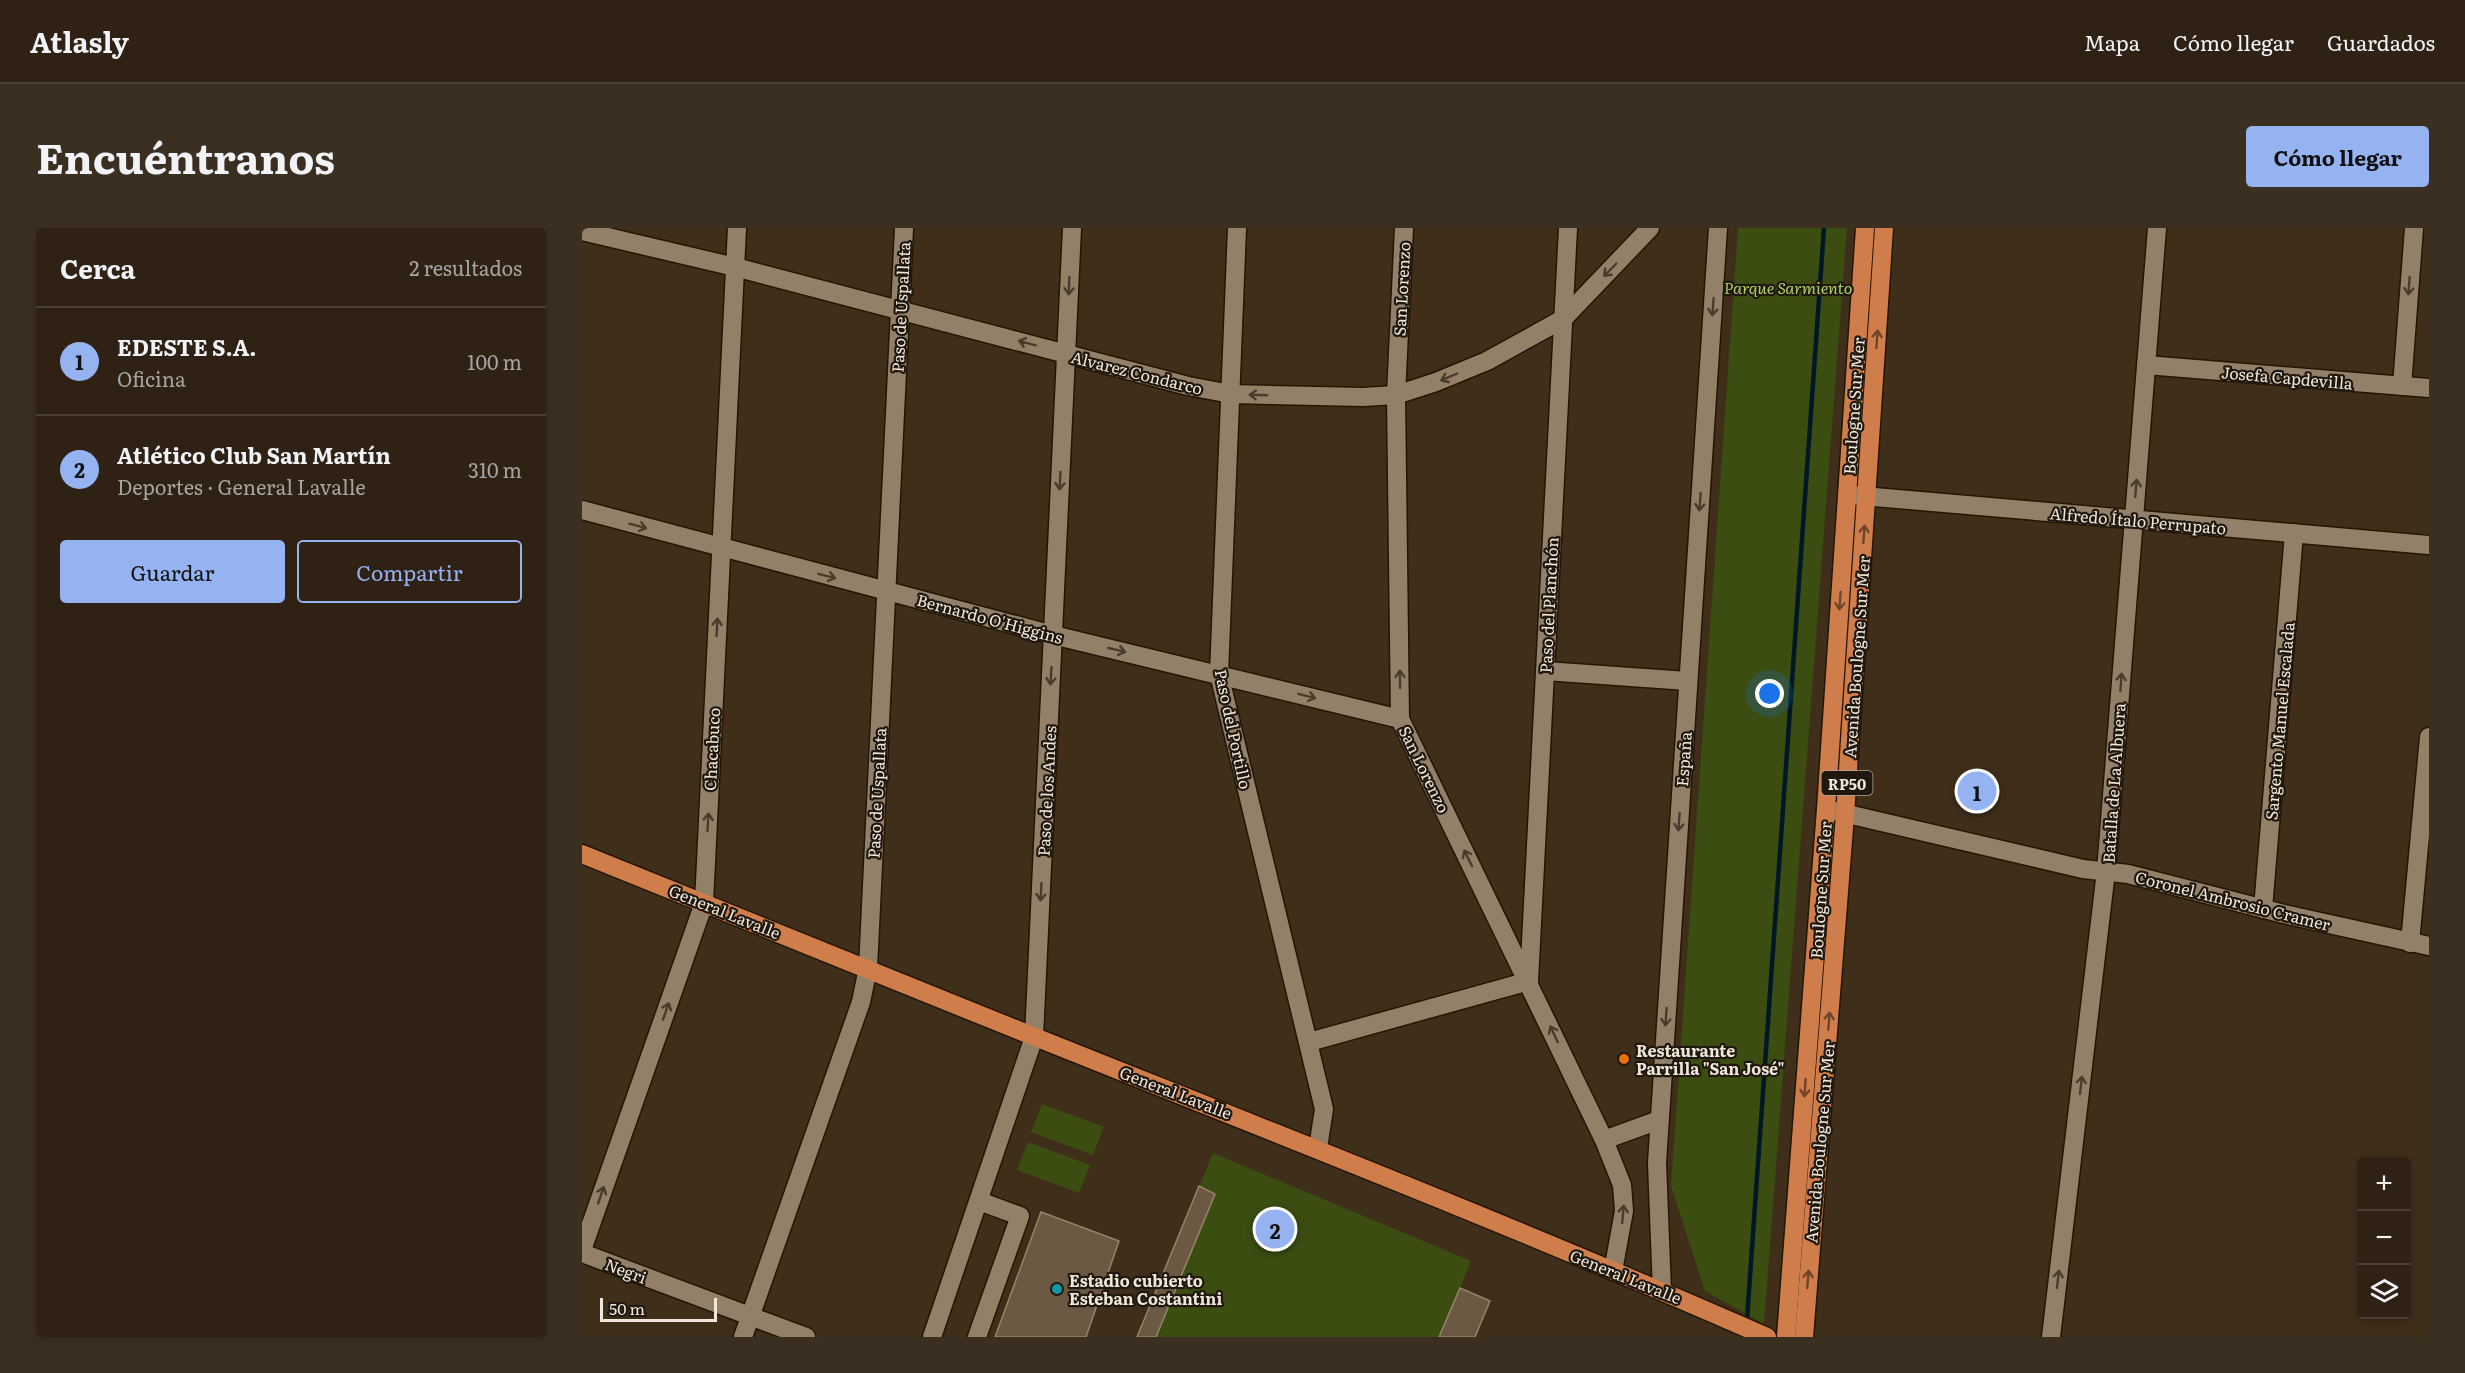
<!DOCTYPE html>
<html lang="es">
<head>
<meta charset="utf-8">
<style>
  body { margin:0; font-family:Literata,serif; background:#3b2f22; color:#f1f3f6 }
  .controls { position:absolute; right:18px; bottom:18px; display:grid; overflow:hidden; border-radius:6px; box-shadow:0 3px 9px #0003 }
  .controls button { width:54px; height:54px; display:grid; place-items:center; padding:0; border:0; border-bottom:2px solid #4a3f34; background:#2f2214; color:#f1f3f6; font:30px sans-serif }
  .scale { position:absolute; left:18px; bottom:15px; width:117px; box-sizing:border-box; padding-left:6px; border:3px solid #f0e6d9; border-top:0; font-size:16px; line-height:21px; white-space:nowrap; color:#f0e6d9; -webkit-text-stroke:4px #20180f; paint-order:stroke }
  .you { position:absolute; left:1188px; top:466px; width:21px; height:21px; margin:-15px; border:4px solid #fff; border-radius:50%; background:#1a73e8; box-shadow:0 0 0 9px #1a73e833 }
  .badge { display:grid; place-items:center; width:39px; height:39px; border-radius:50%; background:#95b2f1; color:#111; font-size:20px; font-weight:700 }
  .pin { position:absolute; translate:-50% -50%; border:3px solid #fff; box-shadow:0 2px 6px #0006 }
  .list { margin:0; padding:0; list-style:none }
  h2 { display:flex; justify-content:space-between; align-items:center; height:78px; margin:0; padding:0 24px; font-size:26px }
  h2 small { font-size:20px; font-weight:400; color:#a7a4a0 }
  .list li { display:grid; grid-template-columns:39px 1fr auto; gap:18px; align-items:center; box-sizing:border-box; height:108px; padding:0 24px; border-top:2px solid #4a3f34 }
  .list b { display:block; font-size:22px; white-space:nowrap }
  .list p { margin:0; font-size:20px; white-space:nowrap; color:#a7a4a0 }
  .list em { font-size:20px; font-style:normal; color:#a7a4a0 }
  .actions { display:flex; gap:12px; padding:18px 24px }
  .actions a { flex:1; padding:14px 0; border:2px solid #95b2f1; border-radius:6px; text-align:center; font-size:21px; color:#95b2f1 }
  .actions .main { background:#95b2f1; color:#111 }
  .icon { flex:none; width:33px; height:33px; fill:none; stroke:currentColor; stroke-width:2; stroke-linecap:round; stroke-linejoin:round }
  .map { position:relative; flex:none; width:1847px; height:1109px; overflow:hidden; border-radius:6px }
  header { display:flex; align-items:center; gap:36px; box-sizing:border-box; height:84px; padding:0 30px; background:#2f2214; border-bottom:2px solid #4a3f34 }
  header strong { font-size:28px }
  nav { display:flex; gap:33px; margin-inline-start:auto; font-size:21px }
  .intro { display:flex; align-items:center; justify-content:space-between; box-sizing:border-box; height:144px; padding:0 36px }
  h1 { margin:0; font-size:42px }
  .button { padding:15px 27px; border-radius:6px; background:#95b2f1; color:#111; font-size:21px; font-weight:700 }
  main { display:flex; gap:36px; padding:0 36px }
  aside { flex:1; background:#2f2214; border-radius:6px; box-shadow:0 3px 9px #0003 }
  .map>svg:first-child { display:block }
</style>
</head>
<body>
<header>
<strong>Atlasly</strong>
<nav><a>Mapa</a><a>Cómo llegar</a><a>Guardados</a></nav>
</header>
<div class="intro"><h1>Encuéntranos</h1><a class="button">Cómo llegar</a></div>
<main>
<aside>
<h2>Cerca<small>2 resultados</small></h2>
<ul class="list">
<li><span class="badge">1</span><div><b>EDESTE S.A.</b><p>Oficina</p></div><em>100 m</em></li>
<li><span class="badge">2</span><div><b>Atlético Club San Martín</b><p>Deportes · General Lavalle</p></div><em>310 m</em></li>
</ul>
<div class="actions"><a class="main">Guardar</a><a>Compartir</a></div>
</aside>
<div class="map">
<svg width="1847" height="1109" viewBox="0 0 1847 1109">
  <rect width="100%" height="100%" fill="#3f2e1a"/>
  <g fill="#3b4d11">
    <path d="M1156 0H1265L1182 1096 1123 1063 1089 958Z"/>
    <path d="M460 876 522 899 511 927 449 904Z"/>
    <path d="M446 914 508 937 497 965 435 942Z"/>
    <path d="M631 925 889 1033 878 1060 908 1073 893 1109H555Z"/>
  </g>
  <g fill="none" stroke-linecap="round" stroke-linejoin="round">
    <path stroke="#011927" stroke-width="4.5" d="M1165 1091 1242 0"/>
  </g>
  <g fill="#6b5943" stroke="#97836c" stroke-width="1.5">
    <path d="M617 958 633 966 574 1109H555Z"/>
    <path d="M459 984 537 1013 504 1109H413Z"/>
    <path d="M878 1060 908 1073 893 1109H857Z"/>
  </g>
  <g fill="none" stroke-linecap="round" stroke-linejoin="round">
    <g stroke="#251603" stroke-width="21">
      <g id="minor">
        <path d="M655 0 637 446 742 881 736 920"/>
        <path d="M822 0 814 167 818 491 1022 912 1040 957 1042 983 1031 1043"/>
        <path d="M0 3 153 39 606 158 649 166 781 169 814 167 854 154 905 133 981 91 1068 0"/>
        <path d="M1564 137 1847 160"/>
        <path d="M1820 158 1832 0"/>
        <path d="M1269 267 1847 317"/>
        <path d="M0 282 471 407 818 491"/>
        <path d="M963 443 1106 453"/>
        <path d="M1244 581 1501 641 1546 646 1702 686 1847 718"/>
        <path d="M1681 681 1712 305"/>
        <path d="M1828 715 1847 509"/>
        <path d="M727 814 947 753 986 0"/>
        <path d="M1022 912 1077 892"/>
        <path d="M0 1022 122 675 155 0"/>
        <path d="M0 1025 224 1109"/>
        <path d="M1080 1063 1075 935 1136 0"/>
        <path d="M161 1109 279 774 286 740 322 0"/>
        <path d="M350 1109 452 809 490 0"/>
        <path d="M395 1109 438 988 397 973"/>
        <path d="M1469 1109 1524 643 1575 0"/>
      </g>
    </g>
    <g stroke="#251603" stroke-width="21">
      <g id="major">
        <path d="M0 626C151 687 302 748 453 809 698 907 944 1003 1185 1109"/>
        <path d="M1204 1109 1244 581 1283 0"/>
        <path d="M1222 1109 1263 587 1302 0"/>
      </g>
    </g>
    <use href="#minor" stroke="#938069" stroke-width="18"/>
    <use href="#major" stroke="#d07d4c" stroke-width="18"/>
  </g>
  <defs><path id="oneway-shaft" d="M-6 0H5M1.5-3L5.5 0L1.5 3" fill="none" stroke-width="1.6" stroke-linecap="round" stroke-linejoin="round" transform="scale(1.5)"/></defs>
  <g stroke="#483c2e">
    <use href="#oneway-shaft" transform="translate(1028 42) rotate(134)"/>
    <use href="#oneway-shaft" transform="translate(487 58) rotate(92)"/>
    <use href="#oneway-shaft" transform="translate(1827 58) rotate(94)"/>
    <use href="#oneway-shaft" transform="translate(1131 79) rotate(94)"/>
    <use href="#oneway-shaft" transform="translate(445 115) rotate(-165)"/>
    <use href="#oneway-shaft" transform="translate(867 149) rotate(157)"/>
    <use href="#oneway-shaft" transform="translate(676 167) rotate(-178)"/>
    <use href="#oneway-shaft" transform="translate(478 253) rotate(93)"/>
    <use href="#oneway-shaft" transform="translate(1554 260) rotate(-85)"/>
    <use href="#oneway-shaft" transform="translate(1118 274) rotate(94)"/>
    <use href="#oneway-shaft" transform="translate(56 298) rotate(15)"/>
    <use href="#oneway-shaft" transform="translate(245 348) rotate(14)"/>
    <use href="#oneway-shaft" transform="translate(135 399) rotate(-87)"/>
    <use href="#oneway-shaft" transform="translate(535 422) rotate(13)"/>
    <use href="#oneway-shaft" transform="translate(469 448) rotate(93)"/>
    <use href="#oneway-shaft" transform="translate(818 451) rotate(-91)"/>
    <use href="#oneway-shaft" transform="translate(1539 454) rotate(-86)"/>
    <use href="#oneway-shaft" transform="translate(725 468) rotate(14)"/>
    <use href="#oneway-shaft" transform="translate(126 594) rotate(-87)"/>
    <use href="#oneway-shaft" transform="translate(1097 594) rotate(94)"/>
    <use href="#oneway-shaft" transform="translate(886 630) rotate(-116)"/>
    <use href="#oneway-shaft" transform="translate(459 664) rotate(93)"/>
    <use href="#oneway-shaft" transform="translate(84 783) rotate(-71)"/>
    <use href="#oneway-shaft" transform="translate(1084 789) rotate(94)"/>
    <use href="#oneway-shaft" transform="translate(972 806) rotate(-115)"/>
    <use href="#oneway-shaft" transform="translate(1499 857) rotate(-83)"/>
    <use href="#oneway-shaft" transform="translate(19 967) rotate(-71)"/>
    <use href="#oneway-shaft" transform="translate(1041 986) rotate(-85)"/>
    <use href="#oneway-shaft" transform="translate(1476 1051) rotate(-83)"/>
  </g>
  <g stroke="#6f452a">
    <use href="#oneway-shaft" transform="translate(1295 111) rotate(-86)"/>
    <use href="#oneway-shaft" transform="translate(1282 306) rotate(-86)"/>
    <use href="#oneway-shaft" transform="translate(1258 373) rotate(94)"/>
    <use href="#oneway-shaft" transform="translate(1247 793) rotate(-85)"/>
    <use href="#oneway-shaft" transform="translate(1223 860) rotate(94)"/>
    <use href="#oneway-shaft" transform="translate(1226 1051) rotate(-85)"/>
  </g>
  <circle fill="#e8710a" stroke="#20180f" stroke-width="2" cx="1042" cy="831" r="6"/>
  <circle fill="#0f9aa8" stroke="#20180f" stroke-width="2" cx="475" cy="1061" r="6"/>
  <g text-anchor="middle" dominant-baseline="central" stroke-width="4.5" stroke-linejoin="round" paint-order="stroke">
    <rect fill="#20180f" stroke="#b2a89c" stroke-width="1.5" x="1239.5" y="543" width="51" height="24" rx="4.5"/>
    <g font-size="15" font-weight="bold" fill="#f0e6d9">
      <text x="1265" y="555">RP50</text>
    </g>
    <g font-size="16" font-style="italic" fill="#adcf6a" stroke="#20180f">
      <text x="1206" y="59">Parque Sarmiento</text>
    </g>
    <g font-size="16" fill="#f0e6d9" stroke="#20180f">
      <text transform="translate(819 61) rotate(-87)">San Lorenzo</text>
      <text transform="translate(318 79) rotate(-87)">Paso de Uspallata</text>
      <text transform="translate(555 144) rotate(14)">Alvarez Condarco</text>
      <text transform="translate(1705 149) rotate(5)">Josefa Capdevilla</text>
      <text transform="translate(1271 178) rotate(-86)">Boulogne Sur Mer</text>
      <text transform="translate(1556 292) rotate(5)">Alfredo Ítalo Perrupato</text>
      <text transform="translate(966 377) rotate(-87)">Paso del Planchón</text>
      <text transform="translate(408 390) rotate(15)">Bernardo O'Higgins</text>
      <text transform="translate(1274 429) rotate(-86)">Avenida Boulogne Sur Mer</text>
      <text transform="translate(1697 493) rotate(-85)">Sargento Manuel Escalada</text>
      <text transform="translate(652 501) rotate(78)">Paso del Portillo</text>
      <text transform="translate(129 521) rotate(-87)">Chacabuco</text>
      <text transform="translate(1101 531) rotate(-86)">España</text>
      <text transform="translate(843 541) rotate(64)">San Lorenzo</text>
      <text transform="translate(1531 555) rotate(-86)">Batalla de La Albuera</text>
      <text transform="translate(464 563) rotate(-87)">Paso de los Andes</text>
      <text transform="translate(294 565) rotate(-87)">Paso de Uspallata</text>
      <text transform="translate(1238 662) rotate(-86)">Boulogne Sur Mer</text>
      <text transform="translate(1651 672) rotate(14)">Coronel Ambrosio Cramer</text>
      <text transform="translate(143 683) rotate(22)">General Lavalle</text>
      <text transform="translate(594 864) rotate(21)">General Lavalle</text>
      <text transform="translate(1237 914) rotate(-85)">Avenida Boulogne Sur Mer</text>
      <text transform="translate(44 1042) rotate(21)">Negri</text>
      <text transform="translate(1044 1048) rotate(22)">General Lavalle</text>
    </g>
    <g font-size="16" font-weight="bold" fill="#f0e6d9" stroke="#20180f" text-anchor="start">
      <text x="1054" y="822">Restaurante<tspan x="1054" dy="18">Parrilla "San José"</tspan></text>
      <text x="487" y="1052">Estadio cubierto<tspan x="487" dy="18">Esteban Costantini</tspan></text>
    </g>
  </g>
</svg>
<div class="controls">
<button>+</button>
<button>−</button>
<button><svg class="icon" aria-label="layers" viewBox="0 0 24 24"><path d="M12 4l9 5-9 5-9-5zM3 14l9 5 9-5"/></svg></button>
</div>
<div class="scale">50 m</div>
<div class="you"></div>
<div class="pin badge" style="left:1395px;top:563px">1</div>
<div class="pin badge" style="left:693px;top:1001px">2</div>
</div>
</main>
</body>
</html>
